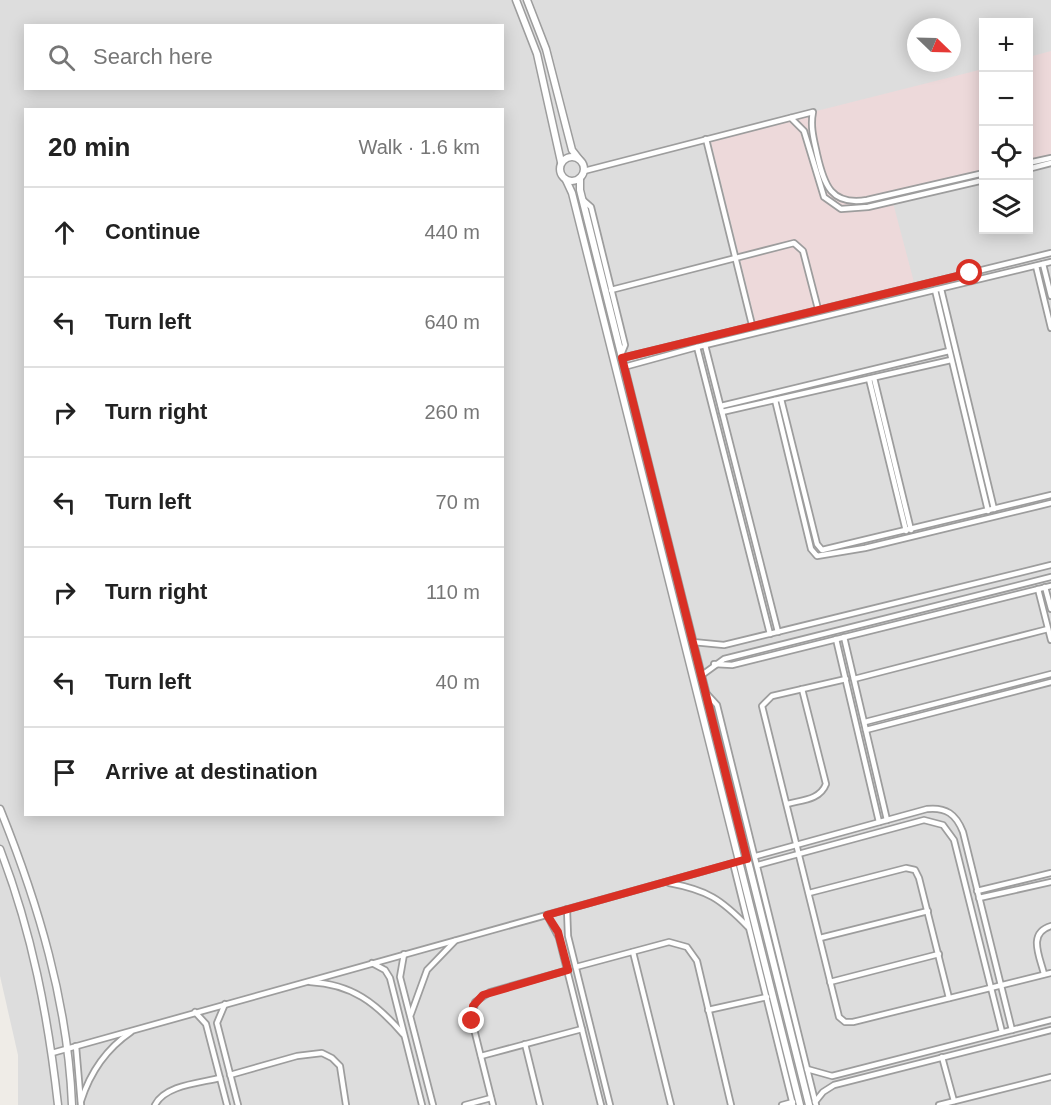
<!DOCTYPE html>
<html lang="en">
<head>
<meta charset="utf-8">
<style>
  body { margin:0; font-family:Helvetica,sans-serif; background:#f6f6f6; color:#222 }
  .controls { position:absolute; right:18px; top:18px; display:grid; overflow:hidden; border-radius:0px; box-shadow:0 3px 15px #0003 }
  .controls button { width:54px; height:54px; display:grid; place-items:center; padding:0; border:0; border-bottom:2px solid #e0e0e0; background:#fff; color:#222; font:30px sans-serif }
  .compass { position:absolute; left:907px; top:18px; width:54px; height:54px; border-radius:50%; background:#fff; box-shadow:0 3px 15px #0003; rotate:113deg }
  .stop { position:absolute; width:18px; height:18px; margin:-14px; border:4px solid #d93025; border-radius:50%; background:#fff }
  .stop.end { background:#d93025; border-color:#fff; box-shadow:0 2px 6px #0008 }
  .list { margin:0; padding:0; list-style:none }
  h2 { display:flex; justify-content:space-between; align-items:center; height:78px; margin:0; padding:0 24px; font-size:26px }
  h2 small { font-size:20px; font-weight:400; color:#767676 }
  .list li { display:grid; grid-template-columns:39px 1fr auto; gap:18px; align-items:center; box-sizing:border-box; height:90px; padding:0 24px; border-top:2px solid #e0e0e0 }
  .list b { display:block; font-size:22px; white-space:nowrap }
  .list em { font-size:20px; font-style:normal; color:#767676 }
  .icon { flex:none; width:33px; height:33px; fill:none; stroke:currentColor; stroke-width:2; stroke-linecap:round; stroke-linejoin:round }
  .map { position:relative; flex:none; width:1051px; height:1105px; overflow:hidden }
  .search { position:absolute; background:#fff; box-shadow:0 3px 15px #0003; left:24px; top:24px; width:480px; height:66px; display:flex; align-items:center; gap:15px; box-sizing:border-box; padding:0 21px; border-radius:0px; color:#767676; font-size:22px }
  .panel { position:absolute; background:#fff; box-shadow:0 3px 15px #0003; left:24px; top:108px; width:480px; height:708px; border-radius:0px }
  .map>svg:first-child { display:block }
</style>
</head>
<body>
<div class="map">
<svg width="1051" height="1105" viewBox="0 0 1051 1105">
  <rect width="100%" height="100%" fill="#efece7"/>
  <path fill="#ddd" fill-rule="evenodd" d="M0 0H1051V1105H18V1055L0 976ZM984 22H1028V230H984ZM26 26H502V88H26ZM916 27H952V63H916ZM26 110H502V814H26Z"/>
  <g fill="#edd9da">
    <path d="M1051 51V161L1029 166V57Z"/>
    <path d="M983 69V177L892 199 915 286 756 324 710 138Z"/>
  </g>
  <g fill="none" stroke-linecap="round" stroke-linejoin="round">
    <g stroke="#9d9d9d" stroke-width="8">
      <g id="minor">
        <path d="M791 118 804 131 824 197 841 209 868 207 984 180"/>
        <path d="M706 139 752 325"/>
        <path d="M1028 163 1051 158"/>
        <path d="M1028 169 1051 163"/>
        <path d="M584 171 813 112C810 127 814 140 817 154 824 185 831 206 867 200L984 173"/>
        <path d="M583 200 591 207 625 345 621 355"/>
        <path d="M1043 264 1051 296"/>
        <path d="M1036 266 1051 328"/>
        <path d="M941 289 994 509"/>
        <path d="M611 290 794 243 803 251 818 309"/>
        <path d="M935 290 988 511"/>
        <path d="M705 345 778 632"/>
        <path d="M697 347 770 634"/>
        <path d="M622 358 1051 253"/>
        <path d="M624 367 697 347 1051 262"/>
        <path d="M874 378 911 530"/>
        <path d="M869 379 906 531"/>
        <path d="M781 399 817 544 822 550 1051 495"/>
        <path d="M775 400 811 549 817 556 865 548 1051 503"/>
        <path d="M721 406 949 351"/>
        <path d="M722 412 951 360"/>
        <path d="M1045 587 1051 609"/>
        <path d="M1038 589 1051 640"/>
        <path d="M844 637 887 820"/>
        <path d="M836 639 879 822"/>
        <path d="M693 642 724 645 1051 565"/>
        <path d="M714 664 732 665 1051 586"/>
        <path d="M702 675 724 659 1051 577"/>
        <path d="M846 679 772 696 762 706 839 1017 845 1022H853L1051 973"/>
        <path d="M854 679 1048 629"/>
        <path d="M706 693 717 705 816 1105"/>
        <path d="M865 722 1051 674"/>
        <path d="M866 730 1051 682"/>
        <path d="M787 804C802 800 820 800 826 784L802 689"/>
        <path d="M756 856 927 809C946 807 956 814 963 832L1012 1030"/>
        <path d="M758 865 924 820 943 825 954 840 1002 1032"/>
        <path d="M669 883C707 890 721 899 748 927"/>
        <path d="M977 891 1051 873"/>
        <path d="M809 893 906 868 915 870 919 878 949 998"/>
        <path d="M979 898 1051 882"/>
        <path d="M567 909 568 936 610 1105"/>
        <path d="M547 915 559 938 601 1105"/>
        <path d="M820 938 928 911"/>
        <path d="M633 952 671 1105"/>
        <path d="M404 954 400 977 433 1105"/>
        <path d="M372 963 385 970 390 978 422 1105"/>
        <path d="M576 967 669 942 687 947 697 961 731 1105"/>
        <path d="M1044 974C1040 957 1027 933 1051 926"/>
        <path d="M310 982C352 984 376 1003 403 1034"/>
        <path d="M830 982 939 954"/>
        <path d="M225 1004 217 1023 238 1105"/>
        <path d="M708 1010 767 997"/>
        <path d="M195 1012 206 1024 227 1105"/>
        <path d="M411 1014 427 970 455 941"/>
        <path d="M525 1044 540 1105"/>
        <path d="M76 1046 81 1105"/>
        <path d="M52 1053 733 863 793 1105"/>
        <path d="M481 1056 582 1029"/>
        <path d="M942 1057 954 1101"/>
        <path d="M807 1069 832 1076 1051 1020"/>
        <path d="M230 1075 297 1056 322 1053 332 1058 340 1066 346 1105"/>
        <path d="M81 1101C90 1073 106 1049 131 1032"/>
        <path d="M815 1102 823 1092 834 1085 1051 1030"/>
        <path d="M155 1105C165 1085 200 1083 220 1078"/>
        <path d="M465 1105 491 1098"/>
        <path d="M493 1105 472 1021 475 1002 490 992 568 970"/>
        <path d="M782 1105 793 1102"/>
        <path d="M939 1105 1051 1077"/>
      </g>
    </g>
    <g stroke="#9d9d9d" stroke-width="9">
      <g id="tertiary">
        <path d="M516 0 537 54 561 162"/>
        <path d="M527 0 546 49 572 150 579 159"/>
        <circle cx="572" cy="169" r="12"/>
        <path d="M580 178V190L809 1105"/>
        <path d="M566 180 572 193 800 1105"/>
        <path d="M0 809C38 903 68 1003 72 1105"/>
        <path d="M0 849C32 932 48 1016 58 1105"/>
      </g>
    </g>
    <use href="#minor" stroke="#fff" stroke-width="4.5"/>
    <use href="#tertiary" stroke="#fff" stroke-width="6"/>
  </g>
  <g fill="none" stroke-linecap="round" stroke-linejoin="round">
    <path stroke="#d93025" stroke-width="8" d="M472 1021 473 1006 483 995 568 970 558 932 547 915 747 859 622 358 970 273"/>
  </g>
</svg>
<div class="controls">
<button>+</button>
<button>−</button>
<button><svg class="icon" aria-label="locate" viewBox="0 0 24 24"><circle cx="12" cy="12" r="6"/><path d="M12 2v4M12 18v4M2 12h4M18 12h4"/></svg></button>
<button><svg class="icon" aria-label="layers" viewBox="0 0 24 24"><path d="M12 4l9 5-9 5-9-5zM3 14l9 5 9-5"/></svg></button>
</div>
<svg class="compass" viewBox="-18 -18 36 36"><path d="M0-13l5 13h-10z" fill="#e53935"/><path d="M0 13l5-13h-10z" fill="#767676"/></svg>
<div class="stop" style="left:970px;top:273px"></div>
<div class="stop end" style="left:472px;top:1021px"></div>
<div class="search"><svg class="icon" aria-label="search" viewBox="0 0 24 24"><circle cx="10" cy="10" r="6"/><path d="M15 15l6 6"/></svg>Search here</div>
<section class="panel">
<h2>20 min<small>Walk · 1.6 km</small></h2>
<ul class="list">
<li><svg class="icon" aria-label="ahead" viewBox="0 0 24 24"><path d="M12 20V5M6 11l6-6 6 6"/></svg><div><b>Continue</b></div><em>440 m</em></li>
<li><svg class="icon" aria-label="left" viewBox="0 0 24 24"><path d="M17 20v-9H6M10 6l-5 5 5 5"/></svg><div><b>Turn left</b></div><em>640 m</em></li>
<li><svg class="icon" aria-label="right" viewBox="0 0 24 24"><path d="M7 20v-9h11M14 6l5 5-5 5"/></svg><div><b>Turn right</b></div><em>260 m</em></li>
<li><svg class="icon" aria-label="left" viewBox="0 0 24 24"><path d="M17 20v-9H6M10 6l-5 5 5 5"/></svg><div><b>Turn left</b></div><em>70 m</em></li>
<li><svg class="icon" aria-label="right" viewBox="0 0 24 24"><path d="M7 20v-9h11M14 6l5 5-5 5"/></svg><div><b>Turn right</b></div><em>110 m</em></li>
<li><svg class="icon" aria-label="left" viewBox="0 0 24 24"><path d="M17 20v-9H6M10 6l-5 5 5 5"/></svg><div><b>Turn left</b></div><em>40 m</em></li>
<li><svg class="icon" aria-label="arrive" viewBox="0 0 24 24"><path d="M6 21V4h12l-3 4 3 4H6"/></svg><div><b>Arrive at destination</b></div></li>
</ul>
</section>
</div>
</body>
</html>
